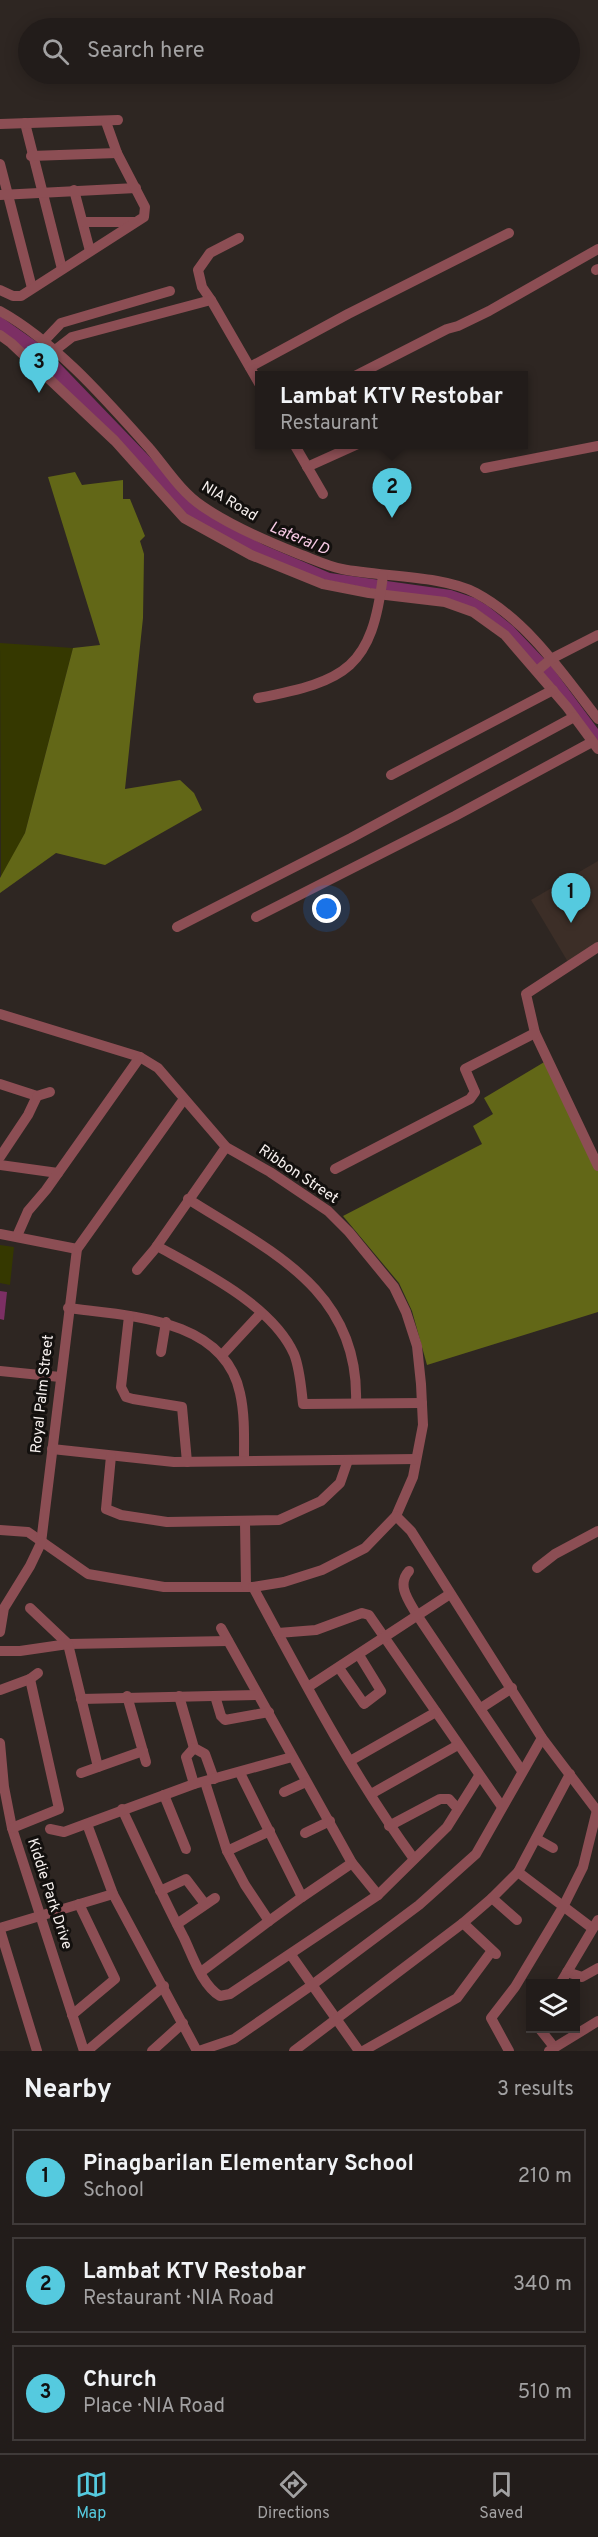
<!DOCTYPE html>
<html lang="en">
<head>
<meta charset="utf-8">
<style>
  body { margin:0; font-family:Overpass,sans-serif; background:#2a2523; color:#f1f3f6 }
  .controls { position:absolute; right:18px; bottom:18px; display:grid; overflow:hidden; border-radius:0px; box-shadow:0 3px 15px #0003 }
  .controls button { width:54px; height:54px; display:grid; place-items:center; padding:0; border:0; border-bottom:2px solid #3f3a39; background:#221c1a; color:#f1f3f6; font:30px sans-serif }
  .you { position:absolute; left:327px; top:909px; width:21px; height:21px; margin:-15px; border:4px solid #fff; border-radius:50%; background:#1a73e8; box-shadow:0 0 0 9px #1a73e833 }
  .badge { display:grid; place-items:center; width:39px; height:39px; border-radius:50%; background:#55cadf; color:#111; font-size:20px; font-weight:700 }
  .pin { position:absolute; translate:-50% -50px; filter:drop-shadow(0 2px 3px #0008) }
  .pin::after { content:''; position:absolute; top:32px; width:21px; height:18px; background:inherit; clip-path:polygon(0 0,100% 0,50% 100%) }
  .popup { position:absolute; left:255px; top:371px; width:273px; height:78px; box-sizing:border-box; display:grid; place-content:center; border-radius:0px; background:#221c1a; filter:drop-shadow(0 2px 4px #0005); font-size:20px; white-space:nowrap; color:#a2a1a2 }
  .popup b { font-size:22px; color:#f1f3f6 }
  .popup::after { content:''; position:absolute; left:50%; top:100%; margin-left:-12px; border:12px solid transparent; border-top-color:#221c1a }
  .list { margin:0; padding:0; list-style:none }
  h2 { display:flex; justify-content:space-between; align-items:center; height:78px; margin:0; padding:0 24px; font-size:26px }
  h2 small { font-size:20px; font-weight:400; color:#a2a1a2 }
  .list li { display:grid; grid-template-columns:39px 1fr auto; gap:18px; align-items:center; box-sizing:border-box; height:96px; margin:0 12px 12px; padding:0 12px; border:2px solid #3f3a39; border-radius:0px }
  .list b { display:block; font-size:22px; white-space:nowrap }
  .list p { margin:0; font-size:20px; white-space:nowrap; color:#a2a1a2 }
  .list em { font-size:20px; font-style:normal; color:#a2a1a2 }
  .icon { flex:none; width:33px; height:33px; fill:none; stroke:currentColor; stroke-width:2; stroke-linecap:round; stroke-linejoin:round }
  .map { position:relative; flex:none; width:598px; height:2051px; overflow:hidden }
  .search { position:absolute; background:#221c1a; box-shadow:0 3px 15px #0003; left:18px; right:18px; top:18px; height:66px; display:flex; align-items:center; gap:15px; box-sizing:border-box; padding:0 21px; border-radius:33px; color:#a2a1a2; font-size:22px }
  .sheet { height:402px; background:#221c1a }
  nav { display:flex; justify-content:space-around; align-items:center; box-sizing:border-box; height:84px; border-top:2px solid #3f3a39; background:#221c1a; font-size:16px; color:#a2a1a2 }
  nav a { display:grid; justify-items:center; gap:3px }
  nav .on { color:#55cadf }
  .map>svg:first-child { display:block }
</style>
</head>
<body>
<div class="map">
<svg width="598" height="2051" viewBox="0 0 598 2051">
  <rect width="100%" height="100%" fill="#2e2622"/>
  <path fill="#3c2e27" d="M598 861V945L568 962 531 900Z"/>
  <g fill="#353800">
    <path d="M0 643 73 648 25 833 1 878Z"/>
    <path d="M0 1245 14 1247 10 1285 0 1283Z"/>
  </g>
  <g fill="#626717">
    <path d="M75 472 82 485 123 480V499H130L145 536 140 541 144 554 143 618 125 789 180 780 194 793 202 810 105 865 56 853 0 893V878L25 833 73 648 100 645 48 477Z"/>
    <path d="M546 1061 598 1171V1312L427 1365 412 1311 399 1283 343 1216 482 1144 473 1126 493 1114 484 1098Z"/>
  </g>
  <g fill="#7c2f64">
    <path d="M0 316 44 347 200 509 264 545 330 573 451 590 475 598 488 606 513 626 552 667 598 729V745L497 624 478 610 321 579 259 555 185 514 0 331Z"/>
    <path d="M0 1291 7 1292 4 1320 0 1319Z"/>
  </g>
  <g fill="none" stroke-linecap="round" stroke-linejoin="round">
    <g stroke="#8c4e54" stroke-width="10">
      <path d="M25 123 62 269"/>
      <path d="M0 124 118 120"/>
      <path d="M31 156 117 153"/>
      <path d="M0 164 32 288"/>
      <path d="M74 190 90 251"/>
      <path d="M0 195 136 188"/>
      <path d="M84 222H134"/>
      <path d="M596 270 598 269"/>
      <path d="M0 290 13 296H21L144 217 145 207 117 153 106 122"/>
      <path d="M211 300 202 287 198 270 210 253 239 238"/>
      <path d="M0 311C56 342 107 401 150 449 166 468 181 492 202 506 231 526 266 541 299 554 313 559 327 566 342 569 381 577 442 575 476 593 528 621 563 674 598 719"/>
      <path d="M0 335 11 343 115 441 184 518 251 555 323 584 369 593 445 602 473 612 505 635 567 707 598 749"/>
      <path d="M43 342 61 323 170 291"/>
      <path d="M54 351 72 337 211 300 260 385"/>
      <path d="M250 367 348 314 509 233"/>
      <path d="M355 376 447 329 458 326 489 311 598 249"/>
      <path d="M294 444 323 494"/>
      <path d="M307 467 358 444"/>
      <path d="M485 468 598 446"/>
      <path d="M537 671 551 659 598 635"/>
      <path d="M258 698C347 681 372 668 383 575"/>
      <path d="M391 775 553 690"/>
      <path d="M256 917 455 816 592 742"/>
      <path d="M177 927 351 838 574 717"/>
      <path d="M598 947 526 994 535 1033 598 1166"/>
      <path d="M0 1014 140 1057 158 1068 226 1147 270 1172 328 1211 349 1232 394 1287 406 1312 417 1346 421 1384 423 1425 413 1477 396 1516 365 1548 322 1570 284 1582 253 1587H164L88 1574 28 1532 0 1530"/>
      <path d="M0 1084 37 1096 28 1115 0 1157"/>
      <path d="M37 1096 50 1092"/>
      <path d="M0 1165 58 1173"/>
      <path d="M335 1169 470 1099 475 1092 465 1069 535 1033"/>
      <path d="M188 1199C270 1251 360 1290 356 1403"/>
      <path d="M0 1234 77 1249"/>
      <path d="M17 1236 28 1211 46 1190 140 1057"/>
      <path d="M157 1246C202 1271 272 1305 294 1354 300 1369 301 1387 303 1404L422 1403"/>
      <path d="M137 1270 154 1250 226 1147"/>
      <path d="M68 1308C129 1316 224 1318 240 1393 245 1415 244 1439 244 1461"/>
      <path d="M129 1316 121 1387 126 1397 133 1399 182 1407 187 1462"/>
      <path d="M161 1352 166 1322"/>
      <path d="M223 1354 261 1313"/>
      <path d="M0 1371 60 1377"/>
      <path d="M52 1449 174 1462 416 1459"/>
      <path d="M111 1456 106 1509 121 1515 167 1522 279 1520 321 1501 340 1483 348 1460"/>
      <path d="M396 1516 411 1531 542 1738 598 1812"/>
      <path d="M245 1522 246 1586"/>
      <path d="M537 1568 555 1554 598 1531"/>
      <path d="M409 1571C396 1585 409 1601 417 1615L522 1771"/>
      <path d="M253 1587C303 1680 352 1774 414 1859"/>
      <path d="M30 1608 68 1644 228 1641"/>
      <path d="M221 1628 352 1863 378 1895"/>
      <path d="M0 1632 4 1608 30 1566 41 1543 77 1249 184 1099"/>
      <path d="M278 1633 316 1630 362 1613 369 1615 502 1807"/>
      <path d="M0 1651H20L68 1644 98 1767"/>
      <path d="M339 1668 364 1704 381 1691 359 1655"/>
      <path d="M308 1687 450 1594"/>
      <path d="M0 1690 30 1679 38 1673"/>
      <path d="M127 1696 146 1762"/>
      <path d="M179 1696 194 1748 205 1754 214 1779"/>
      <path d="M215 1696 221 1716 225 1720 269 1712"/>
      <path d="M81 1699 258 1695"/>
      <path d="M481 1708 512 1688"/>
      <path d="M0 1743 4 1787 12 1828 84 2051"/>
      <path d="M350 1761 436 1712"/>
      <path d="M81 1773 143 1751"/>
      <path d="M205 1782 227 1851 245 1885 269 1921 302 1897 240 1773"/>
      <path d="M194 1784 186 1757 194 1748"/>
      <path d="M284 1792 306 1782"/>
      <path d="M371 1794 458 1745"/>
      <path d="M164 1795 186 1849"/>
      <path d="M122 1809C142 1852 162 1896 184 1938 193 1957 202 1985 220 1996L230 1994 378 1895 447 1827 479 1776"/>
      <path d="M87 1824 113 1894 197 2051"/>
      <path d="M389 1826 440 1799H449L457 1808"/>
      <path d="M12 1828 59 1809 30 1679"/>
      <path d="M50 1829 64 1832 194 1784 292 1757"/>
      <path d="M305 1833 330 1821"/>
      <path d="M537 1839 553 1848"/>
      <path d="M227 1851 270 1831"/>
      <path d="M518 1872 592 1928"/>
      <path d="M160 1891 186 1879 205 1904"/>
      <path d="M302 1897 352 1863"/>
      <path d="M492 1898 517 1920"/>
      <path d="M463 1923 496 1954"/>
      <path d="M177 1924 215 1898"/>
      <path d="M0 1928 113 1894"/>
      <path d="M0 1930 37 2051"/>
      <path d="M291 1955 359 2051"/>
      <path d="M201 1972 269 1921"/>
      <path d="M567 1972 582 1977 598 1968"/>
      <path d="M560 1984 598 1920"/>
      <path d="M72 2015 115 1979 79 1904"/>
      <path d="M539 2028 554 2047"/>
      <path d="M87 2051 164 1986"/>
      <path d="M152 2051 183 2023"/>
      <path d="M199 2051 234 2039 312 1985 419 1905 476 1854 542 1738"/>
      <path d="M294 2051 463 1923 492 1898 518 1872 570 1774"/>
      <path d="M363 2051 457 1998 491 1952"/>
      <path d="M509 2051 491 2018 515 1987 563 1907 583 1867 597 1810"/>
      <path d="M549 2051 598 2021"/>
    </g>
  </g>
  <g text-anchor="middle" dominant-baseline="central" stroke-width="6" stroke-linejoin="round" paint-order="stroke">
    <g font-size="15" fill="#f6f0ee" stroke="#13100e">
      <text transform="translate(229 502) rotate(31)">NIA Road</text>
      <text transform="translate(298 1175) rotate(34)">Ribbon Street</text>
      <text transform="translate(43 1394) rotate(-84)">Royal Palm Street</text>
      <text transform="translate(49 1894) rotate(72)">Kiddie Park Drive</text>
    </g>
    <g font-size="16" font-style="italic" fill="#f7cae5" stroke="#13100e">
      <text transform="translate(299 539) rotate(23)">Lateral D</text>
    </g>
  </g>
</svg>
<div class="controls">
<button><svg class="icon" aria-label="layers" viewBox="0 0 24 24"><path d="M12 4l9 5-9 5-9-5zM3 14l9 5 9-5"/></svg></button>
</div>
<div class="you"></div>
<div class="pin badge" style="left:571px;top:923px">1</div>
<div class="pin badge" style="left:392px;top:518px">2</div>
<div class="popup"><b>Lambat KTV Restobar</b>Restaurant</div>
<div class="pin badge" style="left:39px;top:393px">3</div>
<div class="search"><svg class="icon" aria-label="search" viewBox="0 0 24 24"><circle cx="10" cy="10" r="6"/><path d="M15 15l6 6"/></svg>Search here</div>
</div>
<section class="sheet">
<h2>Nearby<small>3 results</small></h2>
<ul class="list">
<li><span class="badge">1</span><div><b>Pinagbarilan Elementary School</b><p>School</p></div><em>210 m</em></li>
<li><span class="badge">2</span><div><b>Lambat KTV Restobar</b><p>Restaurant · NIA Road</p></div><em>340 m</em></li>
<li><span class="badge">3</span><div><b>Church</b><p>Place · NIA Road</p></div><em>510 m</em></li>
</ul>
</section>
<nav>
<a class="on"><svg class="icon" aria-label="map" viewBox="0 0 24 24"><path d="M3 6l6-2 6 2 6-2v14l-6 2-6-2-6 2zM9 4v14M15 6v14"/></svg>Map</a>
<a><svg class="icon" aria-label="directions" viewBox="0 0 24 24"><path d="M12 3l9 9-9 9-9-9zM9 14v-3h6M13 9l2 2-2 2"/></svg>Directions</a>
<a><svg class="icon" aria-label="saved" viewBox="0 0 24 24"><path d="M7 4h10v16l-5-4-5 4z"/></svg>Saved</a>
</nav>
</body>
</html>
